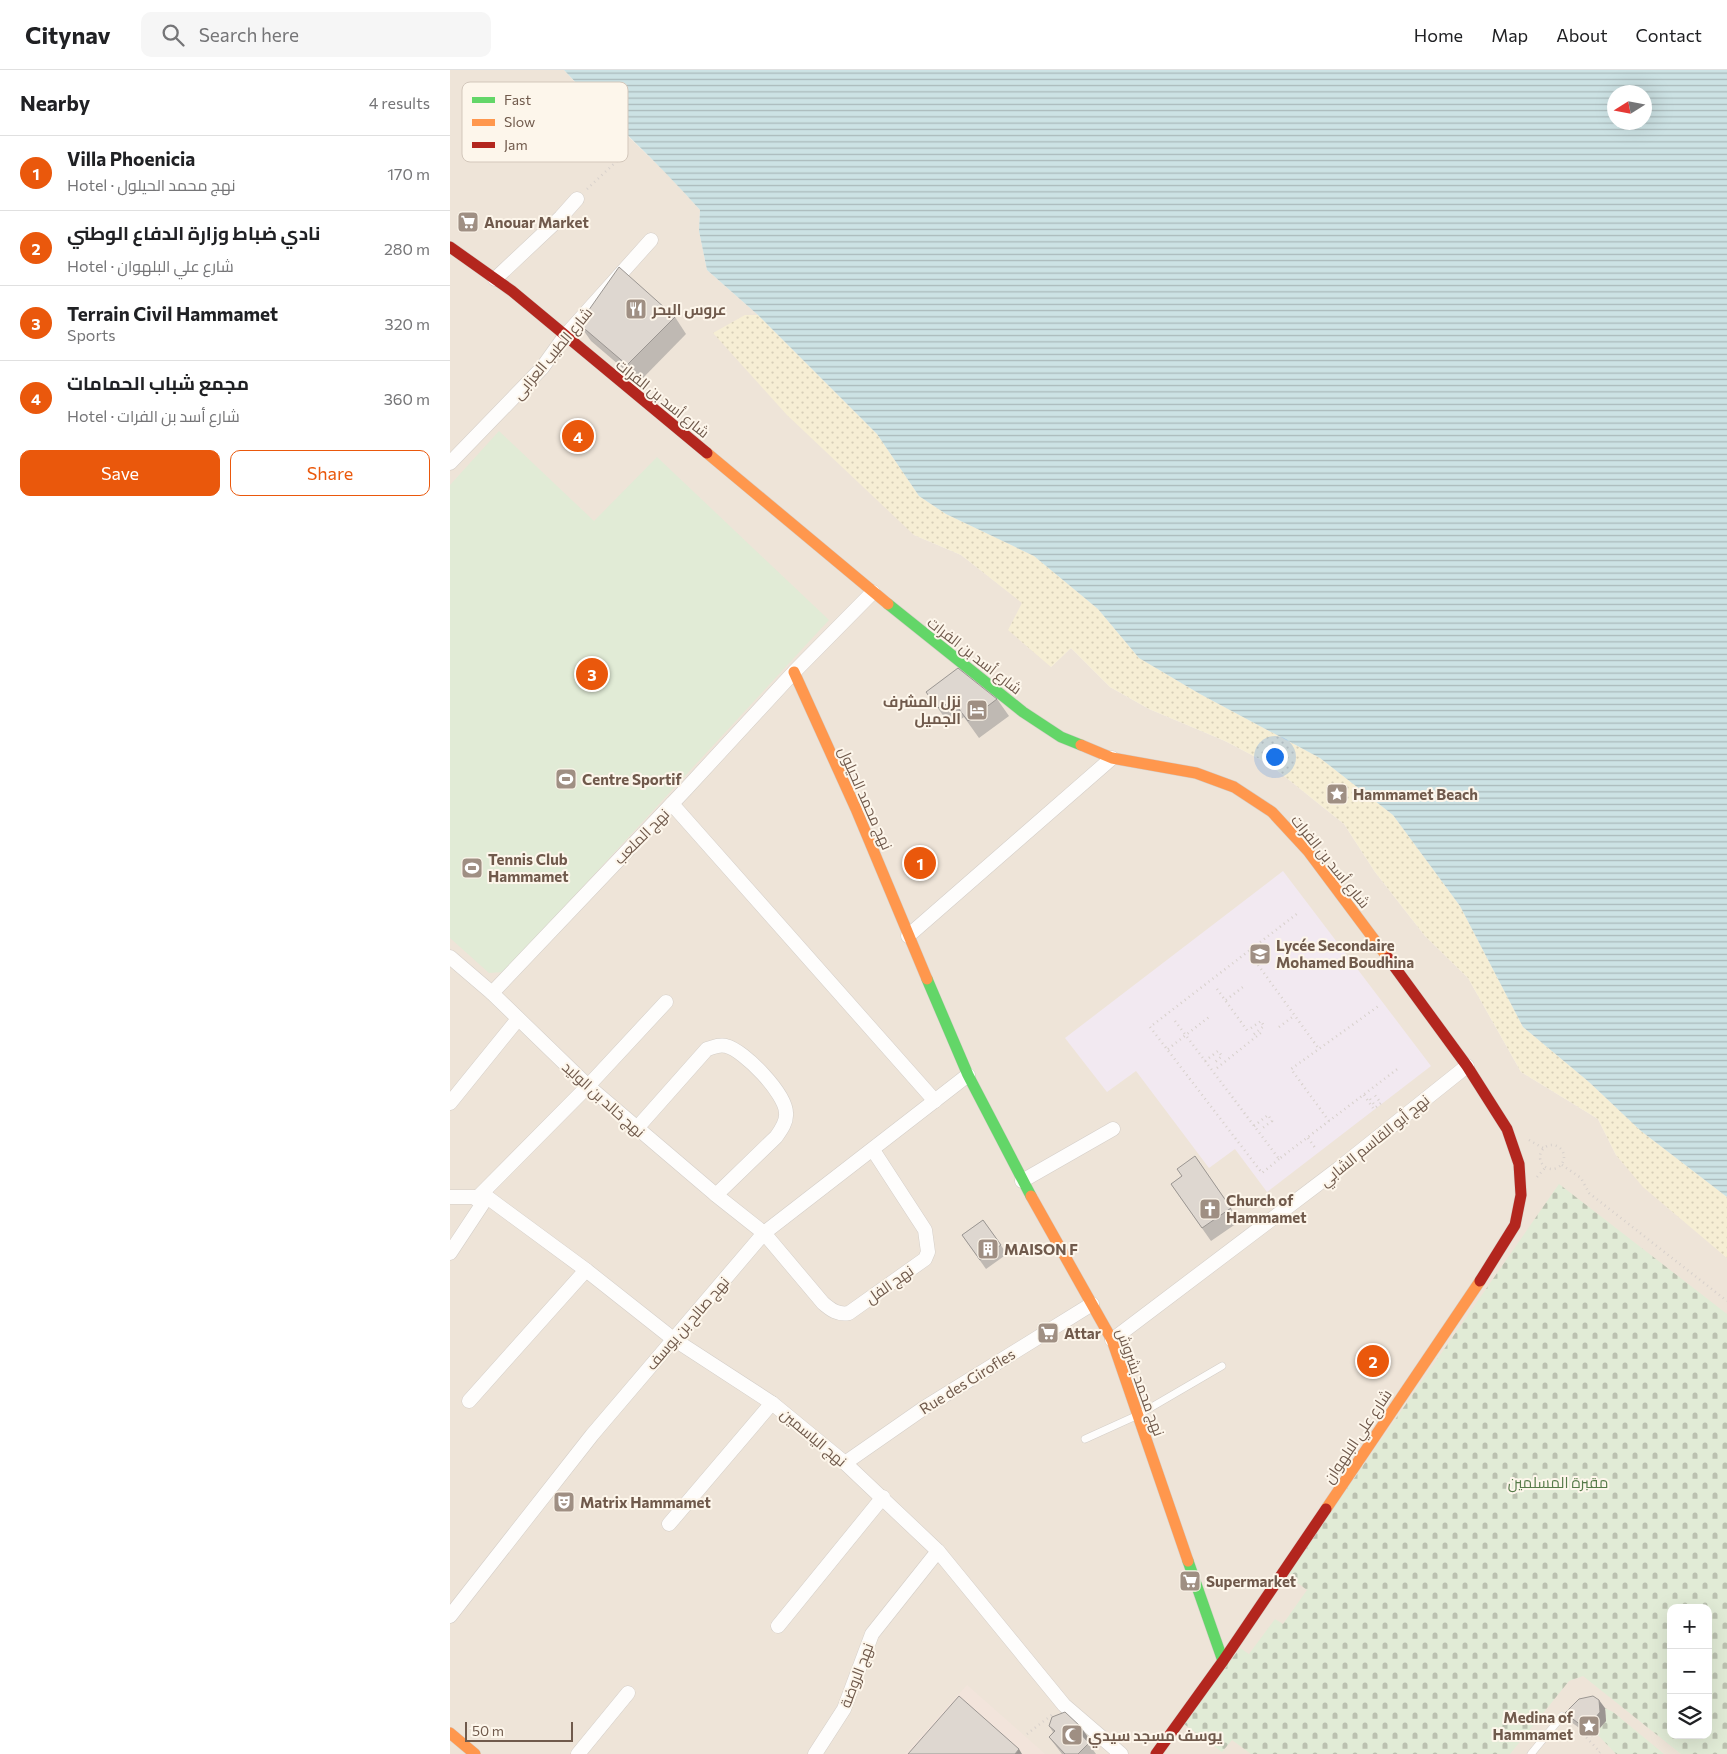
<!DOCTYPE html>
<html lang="en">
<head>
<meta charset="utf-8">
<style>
  body { margin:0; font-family:Commissioner,Cairo,sans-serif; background:#f6f6f6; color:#202124 }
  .controls { position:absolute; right:15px; bottom:15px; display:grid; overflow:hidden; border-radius:10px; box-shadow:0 5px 20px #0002 }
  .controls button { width:45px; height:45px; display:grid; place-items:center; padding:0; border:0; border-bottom:1px solid #e0e0e0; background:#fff; color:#202124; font:25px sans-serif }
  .compass { position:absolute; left:1157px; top:15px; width:45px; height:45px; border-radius:50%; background:#fff; box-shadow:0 5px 20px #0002; rotate:259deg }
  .scale { position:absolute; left:15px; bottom:12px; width:108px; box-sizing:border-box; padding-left:5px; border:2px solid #705a4c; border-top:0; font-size:14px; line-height:18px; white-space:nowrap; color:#705a4c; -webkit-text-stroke:4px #fdf6eb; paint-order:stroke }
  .you { position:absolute; left:824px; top:686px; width:18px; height:18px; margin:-12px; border:4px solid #fff; border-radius:50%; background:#1a73e8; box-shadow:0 0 0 8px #1a73e833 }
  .badge { display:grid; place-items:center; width:32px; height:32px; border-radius:50%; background:#ea580c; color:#fff; font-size:16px; font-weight:700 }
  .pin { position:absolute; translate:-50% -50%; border:2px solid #fff; box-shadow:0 1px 5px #0006 }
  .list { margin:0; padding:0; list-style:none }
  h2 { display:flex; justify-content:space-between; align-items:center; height:65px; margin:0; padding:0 20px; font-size:21px }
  h2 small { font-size:16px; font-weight:400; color:#757577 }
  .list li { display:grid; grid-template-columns:32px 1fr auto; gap:15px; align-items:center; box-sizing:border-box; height:75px; padding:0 20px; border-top:1px solid #e0e0e0 }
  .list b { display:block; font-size:19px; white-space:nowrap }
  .list p { margin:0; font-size:16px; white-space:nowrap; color:#757577 }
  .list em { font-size:16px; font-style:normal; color:#757577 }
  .actions { display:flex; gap:10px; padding:15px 20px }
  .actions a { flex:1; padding:11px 0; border:1px solid #ea580c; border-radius:10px; text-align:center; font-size:18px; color:#ea580c }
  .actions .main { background:#ea580c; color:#fff }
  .icon { flex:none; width:28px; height:28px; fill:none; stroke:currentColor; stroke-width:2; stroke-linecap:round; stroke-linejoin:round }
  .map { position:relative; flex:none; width:1277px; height:1684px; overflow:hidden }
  header { display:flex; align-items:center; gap:30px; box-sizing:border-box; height:70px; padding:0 25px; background:#fff; border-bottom:1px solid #e0e0e0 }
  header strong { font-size:24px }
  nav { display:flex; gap:28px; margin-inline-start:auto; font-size:18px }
  .search { width:350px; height:45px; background:#f6f6f6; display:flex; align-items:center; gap:12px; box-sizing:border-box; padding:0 18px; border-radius:10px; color:#757577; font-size:19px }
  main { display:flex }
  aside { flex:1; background:#fff }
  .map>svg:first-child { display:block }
</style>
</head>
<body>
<header>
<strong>Citynav</strong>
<div class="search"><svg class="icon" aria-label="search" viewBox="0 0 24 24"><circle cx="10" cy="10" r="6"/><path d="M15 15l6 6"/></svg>Search here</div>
<nav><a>Home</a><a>Map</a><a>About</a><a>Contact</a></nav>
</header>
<main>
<aside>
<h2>Nearby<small>4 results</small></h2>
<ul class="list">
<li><span class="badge">1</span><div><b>Villa Phoenicia</b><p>Hotel · نهج محمد الحيلول</p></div><em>170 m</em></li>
<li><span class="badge">2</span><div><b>نادي ضباط وزارة الدفاع الوطني</b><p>Hotel · شارع علي البلهوان</p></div><em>280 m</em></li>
<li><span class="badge">3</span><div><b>Terrain Civil Hammamet</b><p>Sports</p></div><em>320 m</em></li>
<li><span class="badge">4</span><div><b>مجمع شباب الحمامات</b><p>Hotel · شارع أسد بن الفرات</p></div><em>360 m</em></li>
</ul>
<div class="actions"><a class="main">Save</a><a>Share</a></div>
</aside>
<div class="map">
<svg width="1277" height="1684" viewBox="0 0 1277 1684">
  <defs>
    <pattern id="sand-dots" width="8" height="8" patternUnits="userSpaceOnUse" patternTransform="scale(1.25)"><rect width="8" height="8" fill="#f6eed4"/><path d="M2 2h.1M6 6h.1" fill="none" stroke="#d6ceb8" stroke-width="1.8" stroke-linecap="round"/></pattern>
    <pattern id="cemetery-stones" width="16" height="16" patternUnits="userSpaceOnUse" patternTransform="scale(1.25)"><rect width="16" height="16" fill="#e1ebd6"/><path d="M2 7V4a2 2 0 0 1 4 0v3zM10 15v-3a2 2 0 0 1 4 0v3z" fill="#bbc1b0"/></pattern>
    <pattern id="water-rules" width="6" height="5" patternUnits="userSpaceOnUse" patternTransform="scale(1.25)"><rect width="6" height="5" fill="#cce2e4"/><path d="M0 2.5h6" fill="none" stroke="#aababb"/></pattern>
  </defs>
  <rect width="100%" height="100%" fill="#f5f1ea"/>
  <path fill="#eee4d8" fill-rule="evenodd" d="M0 0H114L144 33 219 106 250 140 249 161 257 200 308 245H295L464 465 511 485 573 533 601 597 621 578 660 617 699 639 775 671 819 694 894 754 925 802 975 866 1018 908 1071 1002 1148 1049 1166 1085 1277 1188V1684H0ZM1221 1538H1258V1665H1221Z"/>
  <path fill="#f2e4db" d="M517 1615 595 1684H455Z"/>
  <path fill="#f2e9f1" d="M833 801 981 996 817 1122 785 1079 759 1098 686 1001 657 1022 615 968Z"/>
  <path fill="url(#sand-dots)" d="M295 245H308L427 364 469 426 496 444 584 486 648 539 689 588 750 624 870 688 943 745 1010 836 1073 957 1139 1012 1191 1061 1277 1127V1188L1193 1117 1166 1085 1148 1049 1071 1002 1018 908 975 866 925 802 894 754 819 694 775 671 699 639 660 617 621 578 601 597 558 560 572 533 511 485 464 465 337 345 263 263Z"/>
  <g fill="url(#cemetery-stones)" fill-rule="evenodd">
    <path d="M1109 1114 1277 1244V1684H1231L1133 1606 1119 1611 1060 1684H801L782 1670 772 1682 734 1654 790 1578 799 1584 825 1549 833 1554 857 1520 837 1505ZM1221 1538H1258V1665H1221Z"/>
    <path d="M1155 1638 1163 1642 1214 1684H1166L1146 1663 1156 1651Z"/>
  </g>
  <path fill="#e1ebd6" d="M49 361 144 451 207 387 379 550 54 902 39 903 0 868V415Z"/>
  <path fill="url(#water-rules)" fill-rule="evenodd" d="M114 0H1277V1127L1191 1061 1139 1012 1073 957 1010 836 943 745 870 688 750 624 689 588 648 539 584 486 496 444 469 426 427 364 308 245 257 200 249 161 250 140C207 91 158 48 114 0ZM1164 22H1194V52H1164Z"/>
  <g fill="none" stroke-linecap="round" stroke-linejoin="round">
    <g stroke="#d4cec8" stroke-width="8">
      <g id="lane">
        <path d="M635 1369 688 1345 772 1296"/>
        <path d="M1081 1684 1112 1646"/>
      </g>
    </g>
    <g stroke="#d4cec8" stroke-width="15">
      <g id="street">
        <path d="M45 209 111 147 127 129"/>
        <path d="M0 393 92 298 115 266 201 170"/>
        <path d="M222 734 485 1031"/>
        <path d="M458 866 662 688"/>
        <path d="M0 887 42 923 138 1016 266 1125 314 1163 373 1233C381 1240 388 1245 399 1243L475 1189 478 1182 475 1160 423 1080"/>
        <path d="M42 923 236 719 344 602 423 522"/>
        <path d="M0 1033 68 949"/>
        <path d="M187 1058 257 979C264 977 269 974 276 976 294 980 336 1024 336 1043 337 1052 331 1060 326 1067L266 1125"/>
        <path d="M572 1111 663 1059"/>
        <path d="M0 1127H37L136 1200 222 1268 322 1333 395 1393 488 1481 614 1635 671 1684"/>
        <path d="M26 1129 138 1016 216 932"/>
        <path d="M0 1183 37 1127"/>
        <path d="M662 1270 888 1099 1017 996"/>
        <path d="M19 1331 136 1200"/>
        <path d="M395 1393 474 1338 642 1234"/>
        <path d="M219 1454 322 1333"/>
        <path d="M0 1546 142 1365 314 1163 518 1005"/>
        <path d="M328 1556 433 1427"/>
        <path d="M128 1684 178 1623"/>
        <path d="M365 1684 394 1639 422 1564 488 1481"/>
      </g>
    </g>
    <g stroke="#d5cec8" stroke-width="12">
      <g id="fast">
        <path d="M438 534 573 642 611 667 631 675"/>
        <path d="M477 909 518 1005 581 1126"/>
        <path d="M738 1491 773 1591"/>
      </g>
    </g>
    <g stroke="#d5cec8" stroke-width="12">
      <g id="slow">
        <path d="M257 383 438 534"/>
        <path d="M344 602 406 739 477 909"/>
        <path d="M631 675 662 688 746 703 784 717 822 742 858 781 938 888"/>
        <path d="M581 1126 662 1270 738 1491"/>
        <path d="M876 1439 1030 1211"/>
        <path d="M0 1663 25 1684"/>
      </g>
    </g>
    <g stroke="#d5cec8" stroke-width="12">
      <g id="jam">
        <path d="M0 177 62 221 257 383"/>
        <path d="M938 888 1017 996 1057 1059 1069 1094 1071 1125 1065 1155 1030 1211"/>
        <path d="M706 1684 773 1591 876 1439"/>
      </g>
    </g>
    <g stroke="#d7d0cb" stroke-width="2.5" stroke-dasharray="1 4" stroke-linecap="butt">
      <path d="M137 119 168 90"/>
      <path d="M803 877 809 884 803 888 869 979"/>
      <path d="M767 919 799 963"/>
      <path d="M776 930 793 917"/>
      <path d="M725 951 829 1089 950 997"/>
      <path d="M829 957 845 945"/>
      <path d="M801 958 811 951 814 956 803 965"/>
      <path d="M718 979 759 947"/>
      <path d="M755 991 768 981 772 986 763 994"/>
      <path d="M767 998 812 962"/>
      <path d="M914 1025 923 1038"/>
      <path d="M920 1029 926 1037 931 1033 924 1024"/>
      <path d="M879 1051 841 999 930 935"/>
      <path d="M804 1056 818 1045 822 1051 810 1060"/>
      <path d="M858 1068 866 1079"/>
      <path d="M1079 1070 1093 1078"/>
      <circle cx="1102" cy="1087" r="12"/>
      <path d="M829 1089 812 1103 700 957 848 843"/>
      <path d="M1112 1095 1131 1108 1139 1123 1277 1231"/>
      <path d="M1087 1107 1095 1098"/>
      <path d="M1134 1658 1135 1666 1150 1682 1148 1684"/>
      <path d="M577 1664 603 1644"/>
    </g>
    <use href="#lane" stroke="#fefdfc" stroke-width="7"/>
    <use href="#street" stroke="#fefdfc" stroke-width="14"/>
    <use href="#fast" stroke="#63d668" stroke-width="11"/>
    <use href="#slow" stroke="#ff974d" stroke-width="11"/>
    <use href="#jam" stroke="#b3261e" stroke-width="11"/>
  </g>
  <g fill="#bfb9b3">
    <path d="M225 247 236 264 189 312 141 271 129 254Z"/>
    <path d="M476 622 547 629 559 646 529 668 514 647 504 654 503 652 500 655Z"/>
    <path d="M745 1086 790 1151 761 1171 721 1114 732 1106Z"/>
    <path d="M533 1150 557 1184 536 1199 512 1165Z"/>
    <path d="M1155 1638 1156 1651 1142 1667 1121 1652 1115 1643Z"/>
    <path d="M599 1656 640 1670 638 1673 646 1684H612L599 1667 603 1662Z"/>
  </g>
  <g fill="#9b9692">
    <path d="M1149 1630 1155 1638 1156 1651 1142 1667 1136 1659Z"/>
    <path d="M631 1657 640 1670 637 1674 628 1661Z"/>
    <path d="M569 1679 572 1684H565Z"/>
  </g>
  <g fill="#ded7d0" stroke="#9b9692">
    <path d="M169 197 225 247 177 295 129 254Z"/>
    <path d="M508 598 547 629 518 651 502 630 492 637 491 635 488 638 476 622Z"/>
    <path d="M745 1086 781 1138 752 1158 721 1114 732 1106 727 1099Z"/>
    <path d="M533 1150 551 1175 530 1190 512 1165Z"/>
    <path d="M509 1626 569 1679 565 1684H458Z"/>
    <path d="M1143 1626 1149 1630 1150 1642 1136 1659 1115 1643 1129 1629Z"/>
    <path d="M615 1642 631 1657 628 1661 639 1673 628 1684H615L599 1667 605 1661 599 1656 602 1647Z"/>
  </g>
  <defs>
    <g id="supermarket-square" transform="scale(1.125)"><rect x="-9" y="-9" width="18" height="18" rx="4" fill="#9f8f83" stroke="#fdf6eb"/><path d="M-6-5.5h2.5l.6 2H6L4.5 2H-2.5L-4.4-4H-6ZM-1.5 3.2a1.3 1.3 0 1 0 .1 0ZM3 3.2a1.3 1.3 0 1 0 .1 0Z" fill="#fff"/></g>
    <g id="restaurant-square" transform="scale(1.125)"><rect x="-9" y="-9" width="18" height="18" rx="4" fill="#9f8f83" stroke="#fdf6eb"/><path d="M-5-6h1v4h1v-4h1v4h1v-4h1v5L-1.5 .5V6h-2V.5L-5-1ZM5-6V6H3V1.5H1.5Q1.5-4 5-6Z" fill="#fff"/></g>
    <g id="hotel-square" transform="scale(1.125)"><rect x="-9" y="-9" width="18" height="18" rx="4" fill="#9f8f83" stroke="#fdf6eb"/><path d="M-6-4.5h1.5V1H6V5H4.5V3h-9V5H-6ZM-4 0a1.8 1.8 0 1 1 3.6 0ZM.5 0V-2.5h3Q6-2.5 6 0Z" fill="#fff"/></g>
    <g id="stadium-square" transform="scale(1.125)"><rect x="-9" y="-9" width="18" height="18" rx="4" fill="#9f8f83" stroke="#fdf6eb"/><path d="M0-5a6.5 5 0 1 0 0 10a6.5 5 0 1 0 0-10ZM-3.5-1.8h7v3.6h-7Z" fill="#fff"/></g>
    <g id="sight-square" transform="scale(1.125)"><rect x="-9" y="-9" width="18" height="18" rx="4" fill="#9f8f83" stroke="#fdf6eb"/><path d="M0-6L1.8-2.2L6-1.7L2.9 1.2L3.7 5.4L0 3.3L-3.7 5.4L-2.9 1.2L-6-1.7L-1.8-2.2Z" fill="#fff"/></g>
    <g id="school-square" transform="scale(1.125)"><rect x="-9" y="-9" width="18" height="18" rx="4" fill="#9f8f83" stroke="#fdf6eb"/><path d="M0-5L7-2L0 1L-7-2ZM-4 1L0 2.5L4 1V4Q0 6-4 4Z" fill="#fff"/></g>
    <g id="church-square" transform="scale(1.125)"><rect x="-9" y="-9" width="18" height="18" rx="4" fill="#9f8f83" stroke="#fdf6eb"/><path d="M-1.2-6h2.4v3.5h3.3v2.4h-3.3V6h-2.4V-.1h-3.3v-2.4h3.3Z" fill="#fff"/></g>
    <g id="building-square" transform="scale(1.125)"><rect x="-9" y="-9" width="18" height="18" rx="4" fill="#9f8f83" stroke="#fdf6eb"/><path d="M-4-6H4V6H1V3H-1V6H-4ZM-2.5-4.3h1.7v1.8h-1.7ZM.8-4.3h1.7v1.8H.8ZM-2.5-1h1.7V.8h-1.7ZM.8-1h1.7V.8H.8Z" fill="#fff"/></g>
    <g id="theatre-square" transform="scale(1.125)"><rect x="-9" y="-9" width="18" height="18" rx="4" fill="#9f8f83" stroke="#fdf6eb"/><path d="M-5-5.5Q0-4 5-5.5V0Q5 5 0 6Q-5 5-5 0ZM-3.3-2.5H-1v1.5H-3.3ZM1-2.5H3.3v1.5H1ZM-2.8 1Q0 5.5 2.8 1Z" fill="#fff"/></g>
    <g id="mosque-square" transform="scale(1.125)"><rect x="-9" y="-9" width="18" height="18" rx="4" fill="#9f8f83" stroke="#fdf6eb"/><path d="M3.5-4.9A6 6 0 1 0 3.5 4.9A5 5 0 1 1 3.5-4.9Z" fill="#fff"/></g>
  </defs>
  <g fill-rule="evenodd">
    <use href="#supermarket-square" x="18" y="152"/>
    <use href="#restaurant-square" x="186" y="239"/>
    <use href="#hotel-square" x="527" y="640"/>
    <use href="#stadium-square" x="116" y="709"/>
    <use href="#sight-square" x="887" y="724"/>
    <use href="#stadium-square" x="22" y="798"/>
    <use href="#school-square" x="810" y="884"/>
    <use href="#church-square" x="760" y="1139"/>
    <use href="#building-square" x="538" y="1179"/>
    <use href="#supermarket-square" x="598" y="1263"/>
    <use href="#theatre-square" x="114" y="1432"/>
    <use href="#supermarket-square" x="740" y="1511"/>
    <use href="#sight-square" x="1139" y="1656"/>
    <use href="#mosque-square" x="622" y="1665"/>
  </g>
  <g text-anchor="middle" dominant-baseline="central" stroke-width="4" stroke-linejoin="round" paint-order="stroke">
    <g font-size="15" font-weight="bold" fill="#705a4c" stroke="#fdf6eb" text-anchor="start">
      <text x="34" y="152">Anouar Market</text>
      <text x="202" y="239">عروس البحر</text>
      <text x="511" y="631" text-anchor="end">نزل المشرف<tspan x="511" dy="17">الجميل</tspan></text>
      <text x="132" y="709">Centre Sportif</text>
      <text x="903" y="724">Hammamet Beach</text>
      <text x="38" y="789">Tennis Club<tspan x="38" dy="17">Hammamet</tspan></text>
      <text x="826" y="875">Lycée Secondaire<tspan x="826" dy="17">Mohamed Boudhina</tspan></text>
      <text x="776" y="1130">Church of<tspan x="776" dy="17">Hammamet</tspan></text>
      <text x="554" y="1179">MAISON F</text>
      <text x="614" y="1263">Attar</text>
      <text x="130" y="1432">Matrix Hammamet</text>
      <text x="756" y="1511">Supermarket</text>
      <text x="1123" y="1647" text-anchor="end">Medina of<tspan x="1123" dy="17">Hammamet</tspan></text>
      <text x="638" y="1665">يوسف مسجد سيدي</text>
    </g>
    <g font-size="15" fill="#705a4c" stroke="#fdf6eb">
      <text transform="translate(102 283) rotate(-50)">شارع الطيب العزابى</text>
      <text transform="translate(213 328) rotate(39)">شارع أسد بن الفرات</text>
      <text transform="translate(525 585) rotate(38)">شارع أسد بن الفرات</text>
      <text transform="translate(416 728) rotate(66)">نهج محمد الحيلول</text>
      <text transform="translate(191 766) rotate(-45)">نهج الملعب</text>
      <text transform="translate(881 791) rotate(51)">شارع أسد بن الفرات</text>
      <text transform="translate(154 1029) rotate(42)">نهج خالد بن الوليد</text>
      <text transform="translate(924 1070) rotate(-39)">نهج أبو القاسم الشابي</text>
      <text transform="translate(439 1214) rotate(-35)">نهج الفل</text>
      <text transform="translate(237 1253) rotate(-49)">نهج صالح بن يوسف</text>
      <text transform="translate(517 1311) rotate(-32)">Rue des Girofles</text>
      <text transform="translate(691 1312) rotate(70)">نهج محمد بشروش</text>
      <text transform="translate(907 1366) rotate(-56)">شارع علي البلهوان</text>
      <text transform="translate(364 1367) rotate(40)">نهج الياسمين</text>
      <text transform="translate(406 1605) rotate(-69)">نهج الروضة</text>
    </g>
    <g font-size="15" fill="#567a48" stroke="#fdf6eb">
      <text x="1108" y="1412">مقبرة المسلمين</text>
    </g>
  </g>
  <rect x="12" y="12" width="166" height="80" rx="8" fill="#fdf6eb" stroke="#d3c7bb" stroke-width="1"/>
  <rect x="22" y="27" width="23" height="6" fill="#63d668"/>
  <rect x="22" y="49" width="23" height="7" fill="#ff974d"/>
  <rect x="22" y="72" width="23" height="6" fill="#b3261e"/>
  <g font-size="14" fill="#705a4c">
    <text x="54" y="35">Fast</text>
    <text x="54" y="57">Slow</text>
    <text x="54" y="80">Jam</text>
  </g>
</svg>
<div class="controls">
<button>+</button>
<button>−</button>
<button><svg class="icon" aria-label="layers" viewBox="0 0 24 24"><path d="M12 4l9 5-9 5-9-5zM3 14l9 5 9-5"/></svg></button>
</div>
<svg class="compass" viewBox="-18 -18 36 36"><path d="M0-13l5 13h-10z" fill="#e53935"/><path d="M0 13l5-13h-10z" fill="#757577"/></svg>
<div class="scale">50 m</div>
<div class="you"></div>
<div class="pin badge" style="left:470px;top:793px">1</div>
<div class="pin badge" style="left:923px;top:1291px">2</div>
<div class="pin badge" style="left:142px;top:604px">3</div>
<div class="pin badge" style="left:128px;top:366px">4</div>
</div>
</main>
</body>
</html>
